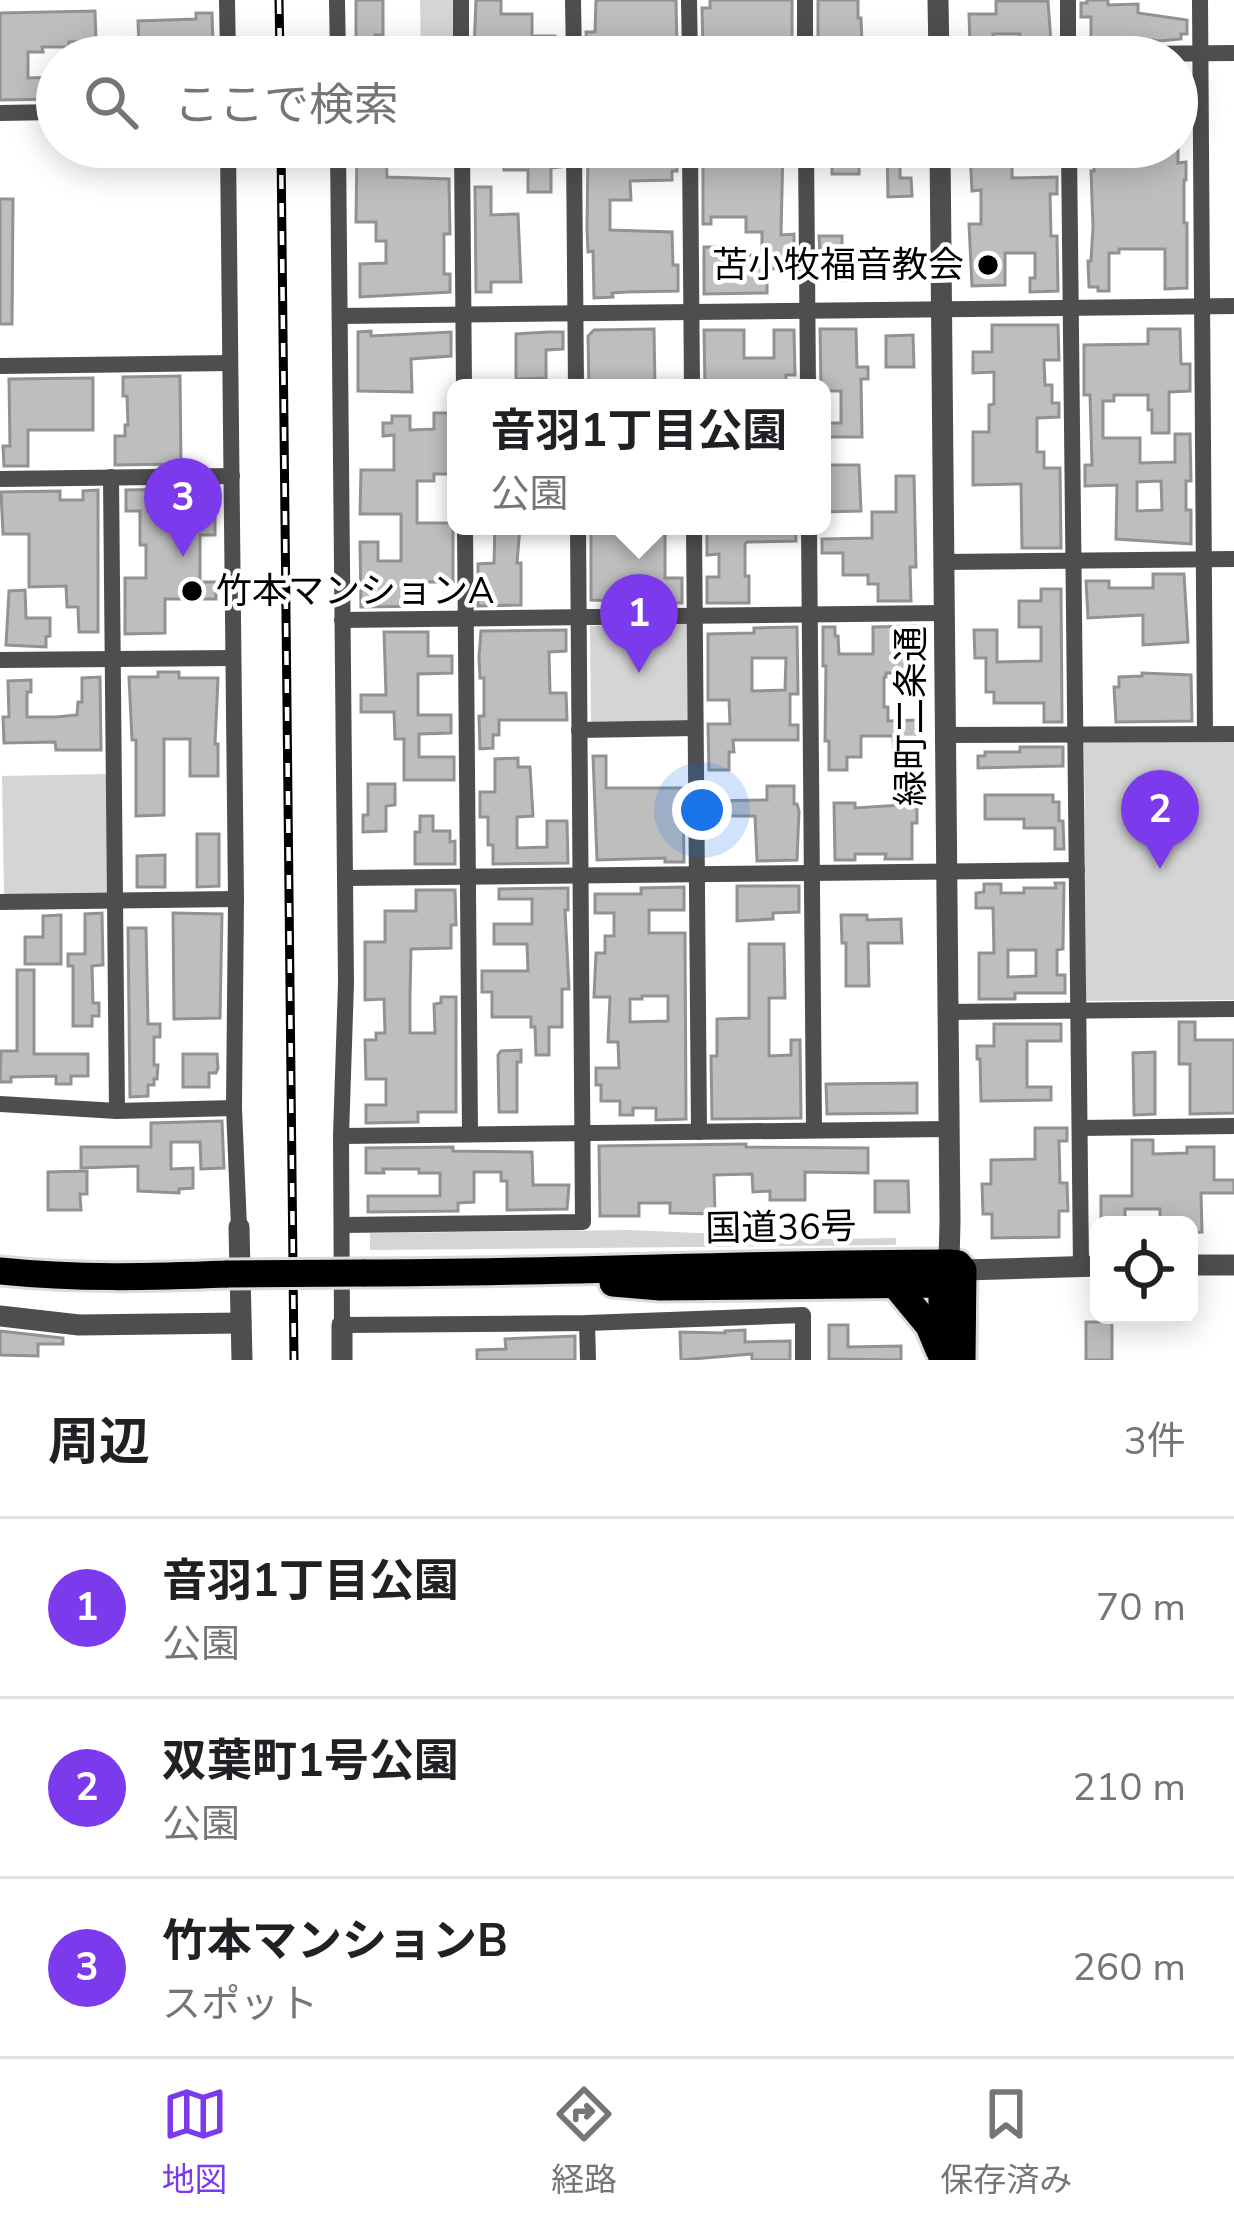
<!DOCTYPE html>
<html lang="ja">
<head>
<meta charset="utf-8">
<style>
  body { margin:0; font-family:"Nunito Sans","Noto Sans JP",sans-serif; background:#f6f6f6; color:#202124 }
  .controls { position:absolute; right:36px; bottom:36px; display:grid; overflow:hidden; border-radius:18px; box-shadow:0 6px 30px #0003 }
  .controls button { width:108px; height:108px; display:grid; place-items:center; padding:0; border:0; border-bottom:3px solid #e0e0e0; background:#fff; color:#202124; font:60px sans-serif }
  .you { position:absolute; left:702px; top:810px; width:42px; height:42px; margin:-30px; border:9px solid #fff; border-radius:50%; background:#1a73e8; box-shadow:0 0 0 18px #1a73e833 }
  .badge { display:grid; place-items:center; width:78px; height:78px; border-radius:50%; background:#7c3aed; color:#fff; font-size:39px; font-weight:700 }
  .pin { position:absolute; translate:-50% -99px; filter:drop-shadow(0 3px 6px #0008) }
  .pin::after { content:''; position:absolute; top:63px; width:42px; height:36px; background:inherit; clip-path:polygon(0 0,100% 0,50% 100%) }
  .popup { position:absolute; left:447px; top:379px; width:384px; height:156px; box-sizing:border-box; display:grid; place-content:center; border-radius:18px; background:#fff; filter:drop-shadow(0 3px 9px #0005); font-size:39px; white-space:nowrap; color:#757577 }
  .popup b { font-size:45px; color:#202124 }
  .popup::after { content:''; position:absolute; left:50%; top:100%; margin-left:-24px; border:24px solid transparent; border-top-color:#fff }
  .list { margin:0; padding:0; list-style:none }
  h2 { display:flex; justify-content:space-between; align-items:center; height:156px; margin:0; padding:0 48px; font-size:51px }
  h2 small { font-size:39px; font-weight:400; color:#757577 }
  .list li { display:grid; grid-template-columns:78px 1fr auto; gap:36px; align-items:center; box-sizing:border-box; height:180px; padding:0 48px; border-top:3px solid #e0e0e0 }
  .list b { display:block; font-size:45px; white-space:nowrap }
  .list p { margin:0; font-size:39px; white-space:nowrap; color:#757577 }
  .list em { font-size:39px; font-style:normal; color:#757577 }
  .icon { flex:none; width:66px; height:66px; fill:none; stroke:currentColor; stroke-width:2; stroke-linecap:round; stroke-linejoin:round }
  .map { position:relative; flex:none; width:1234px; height:1360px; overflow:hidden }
  .search { position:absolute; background:#fff; box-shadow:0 6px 30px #0003; left:36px; right:36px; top:36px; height:132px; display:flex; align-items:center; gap:30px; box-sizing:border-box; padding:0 42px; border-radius:66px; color:#757577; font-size:45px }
  .sheet { height:696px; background:#fff }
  nav { display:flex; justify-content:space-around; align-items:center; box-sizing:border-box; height:168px; border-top:3px solid #e0e0e0; background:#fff; font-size:33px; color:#757577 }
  nav a { display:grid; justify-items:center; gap:6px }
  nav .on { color:#7c3aed }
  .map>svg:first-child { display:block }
</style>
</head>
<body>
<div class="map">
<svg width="1234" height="1360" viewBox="0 0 1234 1360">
  <rect width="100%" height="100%" fill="#fff"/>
  <g fill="#d5d5d5">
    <path d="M420 0H455V51L421 52Z"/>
    <path d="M687 624 689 720 591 722 590 626Z"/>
    <path d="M1234 738V1000L1086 1001 1084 739Z"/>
    <path d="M107 774 108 893 4 895 2 776Z"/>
    <path d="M630 1230 828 1239 896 1238V1245L370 1250V1233Z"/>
  </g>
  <g fill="#bebebe" stroke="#929292" stroke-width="3" fill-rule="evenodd">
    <path d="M356 0H383V35H375V40H356Z"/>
    <path d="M476 0H501V14H532V36H555V49L474 50Z"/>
    <path d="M596 0H676L677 51H658V38H617V51H587L586 32H595Z"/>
    <path d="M710 0H792V46L703 51 702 8H710Z"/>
    <path d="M818 0H858V18H861L862 44 818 46Z"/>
    <path d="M1087 0H1108V5L1138 4V13L1187 20V34H1181V39L1159 41 1138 38V41H1114V38H1091V17H1081V3H1087Z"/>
    <path d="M996 1H1048L1051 42H1020V34H993V43H970L969 14H996Z"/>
    <path d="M95 11 96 41 69 42V47H42L43 52H28V78L57 77V99L0 100V13Z"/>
    <path d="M196 13H212L213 47H193V57H145V47H139L138 21 196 19Z"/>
    <path d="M357 147H386L387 177 449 179 450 234H444V274H450V292L360 297V264L386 263V241H376V222H356Z"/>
    <path d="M504 147H561V167L551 168V192H528V170H504Z"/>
    <path d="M636 147H677V171H672V180L630 181 631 200H610V230L672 232 673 265H678V291L626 292 612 293 613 297 594 298 593 251 588 252 587 228 588 153H610V159H636Z"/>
    <path d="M703 147H783L781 235 794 234V268L767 269V293L704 294V247H729V255H762V232H746V217H711V224H703Z"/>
    <rect x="832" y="147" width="27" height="27"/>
    <path d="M887 147H900V178H911L912 196 888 197Z"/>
    <path d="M1148 147H1178V163L1186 162V180H1184V223H1187V288L1165 289V249H1119V253H1109V291H1098V287H1089L1088 261H1091L1093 227 1091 171H1094V166H1101V162H1118V152H1148Z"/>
    <path d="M970 151H1012V178L1057 177V194H1050L1051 236H1057L1058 291 1030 292V278H1035V253H1005V285L972 286 969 224H981V190L972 191Z"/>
    <path d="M475 187H491V215L518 214 521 282H491V292H476Z"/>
    <path d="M0 199H13L12 324H0Z"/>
    <path d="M819 236H842V259L851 258V281L825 282V255H820Z"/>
    <path d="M992 325H1058L1059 360H1044L1045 385H1052V403H1059V417L1037 418V452H1044V468H1060L1061 548H1022L1021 484 973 485V432H989V405L994 404V372L973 373V352H992Z"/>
    <path d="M654 329 655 388H589L588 336 594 330Z"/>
    <path d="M820 329H856L857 367H868V379H861L862 437H822V423H841V391H822L821 388Z"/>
    <path d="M1148 329H1180L1181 364H1190V391L1169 392V433H1152V410H1148V395H1114V401H1103V438H1140V463L1175 462V434H1190L1191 481H1186V510H1191V544L1116 539 1117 485 1085 486V465H1092L1090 395H1084V345L1148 344ZM1161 481 1162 510 1137 511V482Z"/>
    <path d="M704 330H744V358H774V330H794L795 375H786V388H705Z"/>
    <path d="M371 331V336L451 332V356L411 359 412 392 358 391V332Z"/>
    <path d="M548 332H563V349L546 350V378L516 379V334Z"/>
    <path d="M913 335 914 367H886V336Z"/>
    <path d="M180 376 181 464 115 465V436H125V425H128L127 396H123V377Z"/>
    <path d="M93 378V430H28V466H4L3 446H10L9 379Z"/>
    <path d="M434 413H454L456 474H434V481H417V523H453V582H425L426 606 361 607 360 542H378V561H401V514H360L361 470H394V435L383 436V423H392V416H410V430L434 429Z"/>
    <path d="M822 465H859L861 511 822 512Z"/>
    <path d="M896 476H914L916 567H910L911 601H878V584H868V575H843V553H822V539L872 538V512H896Z"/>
    <path d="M188 489V511H215V535H200V582H216V599H165V633L125 634V578H146V545H140V511H126V490Z"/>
    <path d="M98 490V632H79L78 607H67L66 586 29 587V534H3L1 492 60 491V500H83V491Z"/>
    <path d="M495 526H520L517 563H521V605L478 606V564L494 563Z"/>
    <path d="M665 526V578H682V603L591 600V528Z"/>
    <path d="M707 526H795L796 541 747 542 745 544V576H749V603H707V577H719V554L707 555Z"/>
    <path d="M1153 574H1184L1188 642 1143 645V615L1088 618 1086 581H1109V588H1153Z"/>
    <path d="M1041 589H1061L1062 722H1044V703H994V692H986V658H975L974 630H997V662L1041 661V627H1019V601H1041Z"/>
    <path d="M25 590 26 618H50V636L46 637V647L6 645 9 591Z"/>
    <path d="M916 626 917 673H886V677H884V707H888V721L917 720 915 776 895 777 893 736H861V757H847V770H829V741H825L826 666H823V627H835V636H838L839 654H873V627Z"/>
    <path d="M797 627 798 694H790V725H798V740H733L734 752H729V770H709L708 724H730L729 700H708V634L754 633V628ZM752 658H786L785 690 752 691Z"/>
    <path d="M566 630V651L549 652 550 693H566L567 720H499V735H493V748L480 749 479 716H484V678H480L479 657 481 631Z"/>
    <path d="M384 632H428V656H452V673L418 674V715H451V733L419 734V757H454V780H404V739H395L394 712H361V695H386Z"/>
    <path d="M158 672H179V678H218L215 744H218V776H190V739H164V815L136 816V740H132L129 677H158Z"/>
    <path d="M1142 673 1191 675 1192 721 1116 722 1114 687H1119V677L1142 676Z"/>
    <path d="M100 677 101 750H56L55 742 4 743 3 717H9L8 681 31 680V692H27V717H56L77 715 78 702H82V678Z"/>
    <path d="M1020 747H1063V766L978 768V756H985V752H1020Z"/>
    <path d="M593 756H606V788H683L684 862H665V858L597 860Z"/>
    <path d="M518 758V767H530L533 816 517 817V848L547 847V821H567L568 863 493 864V845H488V817H480V792H495V759Z"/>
    <path d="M368 784H395V805L386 806V831L363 832V815H368Z"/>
    <path d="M767 786H794V804H797L799 811 797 860 757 861 755 816H709V801L767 800Z"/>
    <path d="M985 795H1053V802H1059V821H1063L1064 849H1055V828H1024V819H985Z"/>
    <path d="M834 803H855V808L917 804V823H912V859H885L886 854H855V860H835Z"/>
    <path d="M420 816H433V831H450V842L455 841V864H415V832H420Z"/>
    <path d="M197 834H219V886L197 887Z"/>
    <path d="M165 855V887H137V856Z"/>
    <path d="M1055 883H1064L1063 949 1057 950V975H1065V993H1015V999H979V953H994L993 908H976V893L984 892V884H1001V893H1024V888H1056ZM1008 950H1036V976L1008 977Z"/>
    <path d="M737 886H799V912L773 913V919L737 921Z"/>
    <path d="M684 887V910H649V933H685L686 1119 656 1120V1108H633V1115H620V1101H601V1085H596V1068H619L618 1042H608L610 997H594L596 953H605V936H614V913H595V894H641V888ZM642 996H668V1021L630 1022V999H642Z"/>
    <path d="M568 888V910H565L569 989H562V1027H549V1055H536L535 1027H531V1017H492V992H482V971H528L527 944H494V924H532V899H499V889Z"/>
    <path d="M416 890H455L456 925H451V948L411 949 410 995V1033H435L434 1004 441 1003V997H456V1112H418V1122L366 1123V1105H386V1079H366L365 1040H376V1033H385L384 999 365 1000V942H385V911H416Z"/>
    <path d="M102 913 103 965 92 966 93 1003H99V1016H92V1026H73V966H68V954H85V914Z"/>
    <path d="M173 913 222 914 220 1018 174 1019Z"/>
    <path d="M61 915V964H25V937H43V916Z"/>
    <path d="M841 915H867V920L901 919 902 943H868L869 986H846V943H842Z"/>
    <path d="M128 928H146L148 1024H160V1037H154V1065H158L157 1079H154V1085H148V1096L130 1097Z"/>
    <path d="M749 944H784L785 998H769V1056L791 1055V1040H800L801 1118 712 1119 711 1056H717V1019L749 1018Z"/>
    <path d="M17 970H34V1054H88V1076H71V1084H56V1076L11 1077V1082H0L1 1051H17Z"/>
    <path d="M1179 1022H1195V1040H1234V1113L1190 1114V1064H1179Z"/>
    <path d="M994 1024H1061V1041H1027V1087H1051V1100L981 1101 980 1059H977V1046H994Z"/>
    <path d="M521 1050V1062H517V1112H499L498 1055 501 1051Z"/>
    <path d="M1155 1052V1114L1134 1115 1133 1053Z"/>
    <path d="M183 1054H217L218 1068 216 1073H209V1087H183Z"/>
    <path d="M917 1083V1113L827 1114 826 1084Z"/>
    <path d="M222 1121 224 1168 201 1169 200 1142H171V1169L193 1168V1188L179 1189V1193L138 1191V1166L81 1168V1147H151V1123Z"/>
    <path d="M1035 1128H1067V1141H1059L1060 1183H1067L1068 1211H1059V1237L992 1238V1214H983L982 1184H991V1160L1035 1159Z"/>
    <path d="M1132 1140H1153V1154L1187 1153V1147H1214V1180H1234V1193H1201L1202 1232 1189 1233V1225H1160V1209H1125V1225H1101V1196H1132Z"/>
    <path d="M746 1144V1147L868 1148V1173L805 1172V1200H770V1191L753 1192 752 1174 714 1175 715 1214 670 1213V1203H639V1216H600L599 1146Z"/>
    <path d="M453 1147V1151L532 1152 533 1185H569L567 1209 507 1210V1181H501V1172H474V1202L458 1203V1211L368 1212V1196H440V1173H419V1169H383L384 1173H366V1148Z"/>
    <path d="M87 1171V1194H80L81 1210H48V1172Z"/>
    <path d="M875 1181H908L909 1212H875Z"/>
    <rect x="1086" y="1322" width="26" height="38"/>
    <path d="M829 1325H848V1347L901 1346V1360L829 1359Z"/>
    <path d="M745 1330V1342L790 1341V1360H752V1354L681 1360 680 1332 725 1333V1331Z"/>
    <path d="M0 1331 63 1338V1344H38V1356L0 1355Z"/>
    <path d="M575 1336V1360H477V1350L506 1349 505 1339Z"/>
  </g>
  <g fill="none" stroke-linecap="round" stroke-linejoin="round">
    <g stroke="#dbdbdb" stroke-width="33">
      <g id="trunk">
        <path d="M0 1271C76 1279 152 1277 228 1274"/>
        <path d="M363 1273C559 1273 754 1263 949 1263L958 1264 963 1270 962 1360"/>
        <path d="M613 1283 660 1287 942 1284V1360"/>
        <path d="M895 1285 929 1326 939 1350"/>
      </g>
    </g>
    <g stroke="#4e4e4e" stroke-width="16">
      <path d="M227 0 228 57"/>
      <path d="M337 0 338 57"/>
      <path d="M461 0V57"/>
      <path d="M573 0 574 57"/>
      <path d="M689 0 690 57"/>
      <path d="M805 0V57"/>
      <path d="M1068 0V57"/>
      <path d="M1200 0 1205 734"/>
      <path d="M848 57 1234 53"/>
      <path d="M0 113 57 112"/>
      <path d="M228 147 236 899 234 1108 239 1227"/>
      <path d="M338 147 346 983 341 1136 342 1325 587 1323 803 1315V1360"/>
      <path d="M462 147 464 388"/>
      <path d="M574 147 576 388"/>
      <path d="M690 147 692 388"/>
      <path d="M806 147 808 388"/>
      <path d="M1069 147 1081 1266"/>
      <path d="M340 316 1234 306"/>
      <path d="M0 366 230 363"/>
      <path d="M111 477 117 1111"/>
      <path d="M0 479 232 476"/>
      <path d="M465 526 470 1134"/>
      <path d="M694 526 699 1132"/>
      <path d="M809 526 814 1130"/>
      <path d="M943 562 1234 559"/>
      <path d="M342 620 943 613"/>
      <path d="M0 660 233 658"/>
      <path d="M579 730 695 728"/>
      <path d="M944 735 1234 734"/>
      <path d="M345 878 1077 870"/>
      <path d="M0 902 236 899"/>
      <path d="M947 1012 1234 1009"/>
      <path d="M0 1104 117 1111 234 1108"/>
      <path d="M1080 1128 1234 1126"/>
      <path d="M341 1136 947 1129"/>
      <path d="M342 1225 583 1222 578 526"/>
      <path d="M587 1323 588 1360"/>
    </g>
    <g stroke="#4e4e4e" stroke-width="21">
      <path d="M938 0 939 57"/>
      <path d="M940 147 950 1221 949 1263 946 1274"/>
      <path d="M239 1227 242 1360"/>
      <path d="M1189 1265H1234"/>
      <path d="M953 1277 963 1270 1099 1266"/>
      <path d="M0 1316 79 1325 241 1323"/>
      <path d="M342 1325V1360"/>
    </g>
    <use href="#trunk" stroke="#000" stroke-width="27"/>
    <g stroke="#000" stroke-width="9">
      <g id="rail">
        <path d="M279 0 280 57"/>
        <path d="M281 147 294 1360"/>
      </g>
    </g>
    <use href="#rail" stroke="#fff" stroke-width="4.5" stroke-dasharray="14" stroke-linecap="butt"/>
    <g stroke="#dbdbdb" stroke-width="33" stroke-linecap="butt">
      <path id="trunk-bridge" d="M228 1274 363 1273"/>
    </g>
    <use href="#trunk-bridge" stroke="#000" stroke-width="27"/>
  </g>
  <g fill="#000" stroke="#fff" stroke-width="4.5">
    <circle cx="988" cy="265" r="12"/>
    <circle cx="192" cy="591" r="12"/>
  </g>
  <g text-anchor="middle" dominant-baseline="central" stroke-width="9" stroke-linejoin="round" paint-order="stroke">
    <g font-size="36" fill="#000" stroke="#fff" text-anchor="end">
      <text x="964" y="265">苫小牧福音教会</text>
      <text x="216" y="591" text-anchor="start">竹本マンションA</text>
    </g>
    <g font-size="36" fill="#000" stroke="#fff">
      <text transform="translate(911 716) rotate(-90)">緑町二条通</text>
      <text transform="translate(781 1228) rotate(-1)">国道36号</text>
    </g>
  </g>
</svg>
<div class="controls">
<button><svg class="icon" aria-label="locate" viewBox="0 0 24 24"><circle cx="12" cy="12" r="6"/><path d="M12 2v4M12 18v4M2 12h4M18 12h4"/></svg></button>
</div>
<div class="you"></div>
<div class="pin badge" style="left:639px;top:673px">1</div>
<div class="popup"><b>音羽1丁目公園</b>公園</div>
<div class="pin badge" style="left:1160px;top:869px">2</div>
<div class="pin badge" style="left:183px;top:557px">3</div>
<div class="search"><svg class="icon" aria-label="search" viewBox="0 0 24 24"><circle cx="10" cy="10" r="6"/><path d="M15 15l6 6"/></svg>ここで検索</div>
</div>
<section class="sheet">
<h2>周辺<small>3件</small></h2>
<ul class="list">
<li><span class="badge">1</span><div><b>音羽1丁目公園</b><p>公園</p></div><em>70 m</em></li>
<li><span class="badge">2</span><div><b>双葉町1号公園</b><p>公園</p></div><em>210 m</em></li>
<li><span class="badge">3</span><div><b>竹本マンションB</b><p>スポット</p></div><em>260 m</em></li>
</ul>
</section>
<nav>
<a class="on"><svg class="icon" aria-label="map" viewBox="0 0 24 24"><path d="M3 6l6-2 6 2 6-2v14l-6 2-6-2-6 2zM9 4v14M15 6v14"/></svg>地図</a>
<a><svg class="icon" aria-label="directions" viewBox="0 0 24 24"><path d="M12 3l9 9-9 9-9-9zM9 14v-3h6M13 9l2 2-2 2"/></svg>経路</a>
<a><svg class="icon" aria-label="saved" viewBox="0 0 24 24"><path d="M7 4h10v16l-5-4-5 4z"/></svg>保存済み</a>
</nav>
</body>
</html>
